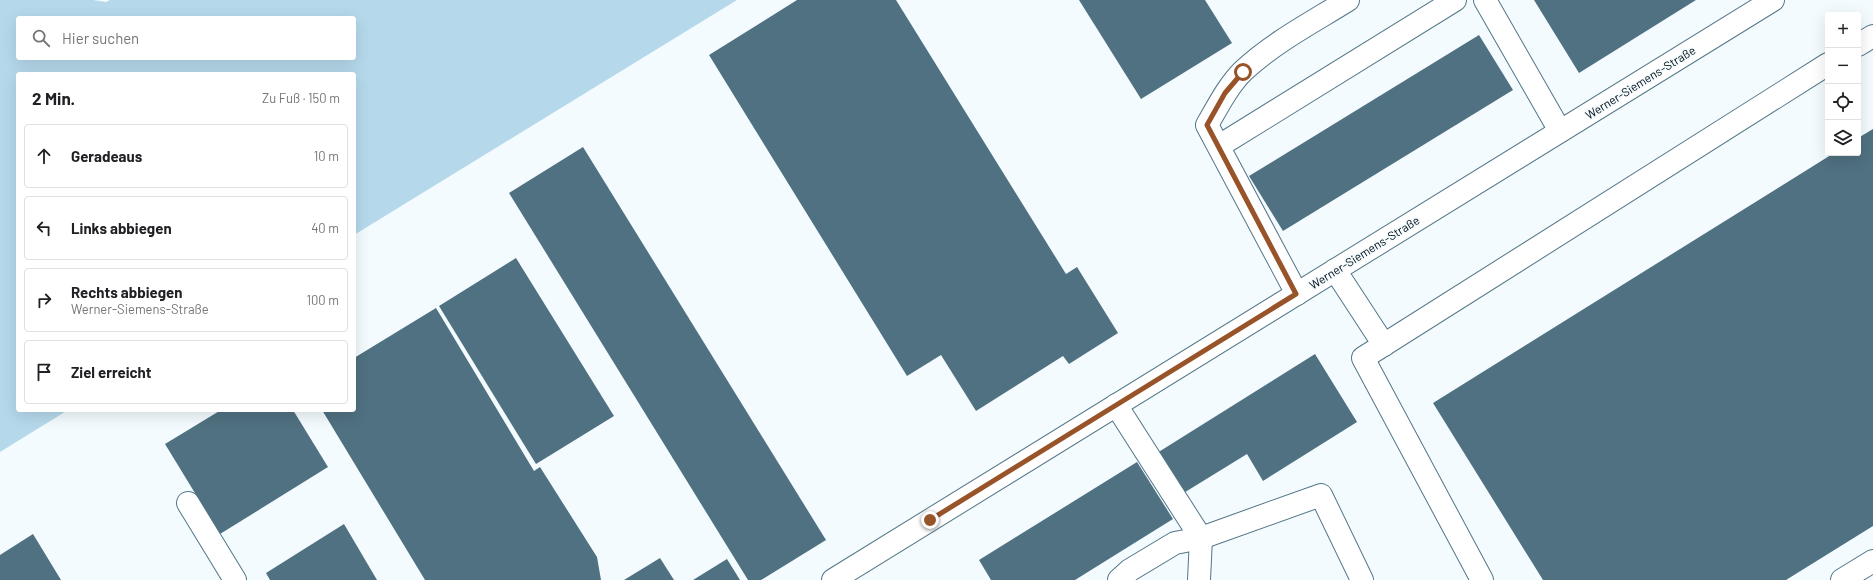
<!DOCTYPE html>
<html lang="de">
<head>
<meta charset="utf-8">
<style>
  body { margin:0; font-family:Barlow,sans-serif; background:#f6f6f6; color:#202124 }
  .controls { position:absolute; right:12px; top:12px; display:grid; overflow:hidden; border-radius:4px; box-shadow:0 4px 16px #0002 }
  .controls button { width:36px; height:36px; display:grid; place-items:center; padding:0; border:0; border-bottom:1px solid #e0e0e0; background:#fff; color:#202124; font:20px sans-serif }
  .stop { position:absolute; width:12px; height:12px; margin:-9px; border:3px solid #995329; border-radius:50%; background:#fff }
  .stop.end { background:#995329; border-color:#fff; box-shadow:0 1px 4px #0008 }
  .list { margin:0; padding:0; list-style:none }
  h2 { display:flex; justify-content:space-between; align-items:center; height:52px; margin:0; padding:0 16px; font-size:17px }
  h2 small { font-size:13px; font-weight:400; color:#757577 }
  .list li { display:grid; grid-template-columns:26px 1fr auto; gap:12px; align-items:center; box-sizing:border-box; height:64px; margin:0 8px 8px; padding:0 8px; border:1px solid #e0e0e0; border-radius:4px }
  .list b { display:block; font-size:15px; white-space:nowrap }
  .list p { margin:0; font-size:13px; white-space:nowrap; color:#757577 }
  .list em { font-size:13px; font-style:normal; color:#757577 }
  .icon { flex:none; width:22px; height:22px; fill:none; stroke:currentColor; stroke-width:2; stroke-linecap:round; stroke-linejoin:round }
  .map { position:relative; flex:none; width:1873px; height:580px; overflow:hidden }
  .search { position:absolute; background:#fff; box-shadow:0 4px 16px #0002; left:16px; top:16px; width:340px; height:44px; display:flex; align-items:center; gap:10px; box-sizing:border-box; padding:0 14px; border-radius:4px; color:#757577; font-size:15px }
  .panel { position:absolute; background:#fff; box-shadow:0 4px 16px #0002; left:16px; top:72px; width:340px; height:340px; border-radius:4px }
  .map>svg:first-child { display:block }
</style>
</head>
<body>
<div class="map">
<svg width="1873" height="580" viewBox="0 0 1873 580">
  <rect width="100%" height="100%" fill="#f3fbff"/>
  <path fill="#b5d9eb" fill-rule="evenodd" d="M0 0H93L106 2 110 0H737L354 235V74H18V410H68L0 452ZM18 18H354V58H18Z"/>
  <g fill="#507181">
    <path d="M797 0H896L1066 274 1077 267 1118 333 1069 364 1063 356 976 411 941 355 907 376 709 55Z"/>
    <path d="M1079 0H1205L1232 43 1141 99Z"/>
    <path d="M1534 0H1696L1579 73Z"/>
    <path d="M1479 35 1513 90 1283 231 1249 176Z"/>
    <path d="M1873 129V526L1786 580H1543L1433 403 1834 153H1858V138Z"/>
    <path d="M583 147 826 540 761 580H748L509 193Z"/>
    <path d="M516 258 614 416 536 464 439 306Z"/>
    <path d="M436 308 534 471 540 467 597 557 601 580H425L322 410H354V358Z"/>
    <path d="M1315 354 1357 422 1263 481 1247 454 1182 494 1157 453Z"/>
    <path d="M221 410H293L328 467 220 534 165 444Z"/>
    <path d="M1137 462 1173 519 1075 580H991L979 560Z"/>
    <path d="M344 524 377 580H270L266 573Z"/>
    <path d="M33 534 61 580H0V555Z"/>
    <path d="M660 558 674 580H624Z"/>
    <path d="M727 559 740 580H693Z"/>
  </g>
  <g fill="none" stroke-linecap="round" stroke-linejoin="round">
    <g stroke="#527688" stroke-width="24">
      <g id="minor">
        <path d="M1485 0 1560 131"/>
        <path d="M1858 45 1873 36"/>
        <path d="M1219 146 1455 0"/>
        <path d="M1335 270 1384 345"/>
        <path d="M1297 294 1207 125C1218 106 1228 86 1243 71 1274 42 1313 22 1348 0"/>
        <path d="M1116 405 1201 538 1199 580"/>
        <path d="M188 503 235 580"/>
        <path d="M833 580 1773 0"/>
        <path d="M1119 580 1130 570 1175 543 1201 538 1321 495 1362 580"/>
        <path d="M1482 580 1363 358 1828 64"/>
        <path d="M1842 580 1873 561"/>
      </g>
    </g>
    <use href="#minor" stroke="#fff" stroke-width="22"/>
  </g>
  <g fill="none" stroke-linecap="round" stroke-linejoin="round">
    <path stroke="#995329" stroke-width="5" d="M930 520 1296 294 1207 125 1225 93 1243 72"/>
  </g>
  <g text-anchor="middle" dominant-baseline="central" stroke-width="3" stroke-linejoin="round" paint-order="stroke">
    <g font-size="12" fill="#030f15" stroke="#f3fbff">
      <text transform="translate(1640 82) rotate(-32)">Werner-Siemens-Straße</text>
      <text transform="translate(1364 252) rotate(-32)">Werner-Siemens-Straße</text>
    </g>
  </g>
</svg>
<div class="controls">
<button>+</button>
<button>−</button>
<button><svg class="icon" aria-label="locate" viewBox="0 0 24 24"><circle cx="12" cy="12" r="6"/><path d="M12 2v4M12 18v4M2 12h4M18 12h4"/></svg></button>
<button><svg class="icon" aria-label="layers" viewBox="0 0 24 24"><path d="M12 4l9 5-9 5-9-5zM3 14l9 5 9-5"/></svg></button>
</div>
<div class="stop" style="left:1243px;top:72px"></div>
<div class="stop end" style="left:930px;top:520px"></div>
<div class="search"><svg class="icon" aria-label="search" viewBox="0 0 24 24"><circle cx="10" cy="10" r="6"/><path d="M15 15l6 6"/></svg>Hier suchen</div>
<section class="panel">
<h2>2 Min.<small>Zu Fuß · 150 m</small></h2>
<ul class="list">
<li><svg class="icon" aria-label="ahead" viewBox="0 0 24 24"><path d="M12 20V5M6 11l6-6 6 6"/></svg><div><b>Geradeaus</b></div><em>10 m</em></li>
<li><svg class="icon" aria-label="left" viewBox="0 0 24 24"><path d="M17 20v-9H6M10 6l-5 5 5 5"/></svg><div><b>Links abbiegen</b></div><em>40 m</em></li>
<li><svg class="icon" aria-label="right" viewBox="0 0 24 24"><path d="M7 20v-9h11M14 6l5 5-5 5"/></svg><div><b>Rechts abbiegen</b><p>Werner-Siemens-Straße</p></div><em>100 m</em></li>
<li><svg class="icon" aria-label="arrive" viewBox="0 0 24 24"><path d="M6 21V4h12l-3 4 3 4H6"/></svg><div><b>Ziel erreicht</b></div></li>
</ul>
</section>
</div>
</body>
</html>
